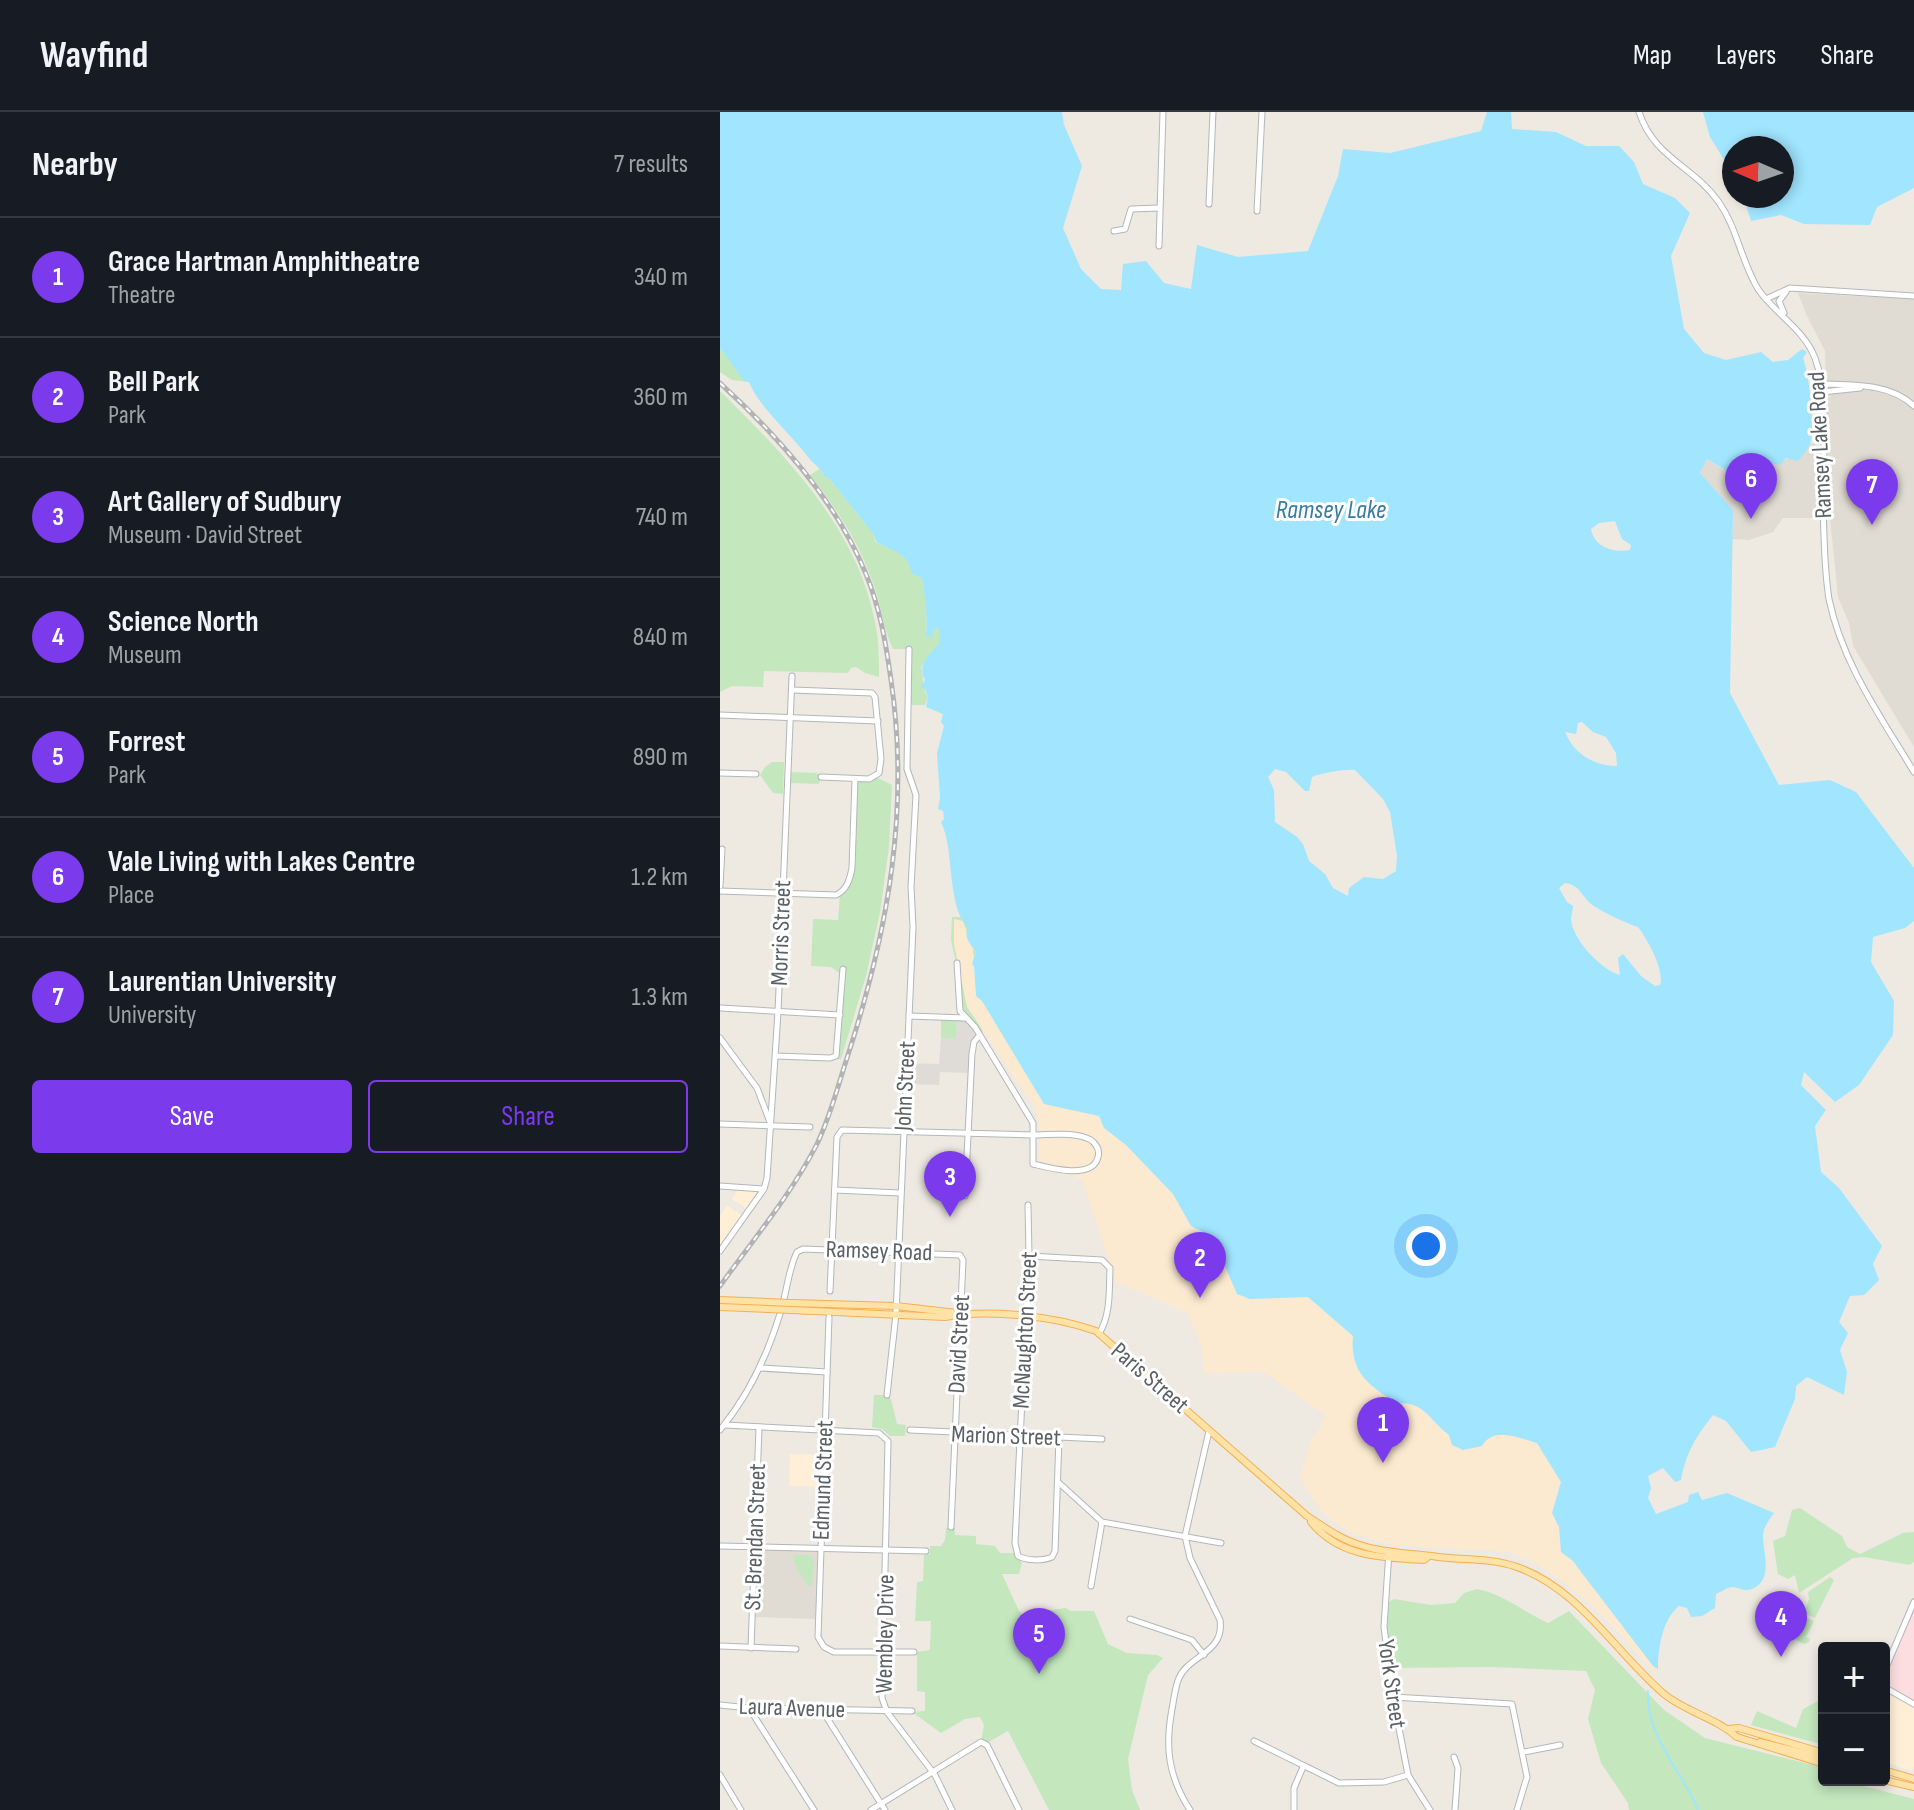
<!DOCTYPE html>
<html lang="en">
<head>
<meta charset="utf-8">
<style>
  body { margin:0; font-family:"Sofia Sans Condensed",sans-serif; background:#242831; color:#f1f3f6 }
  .controls { position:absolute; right:24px; bottom:24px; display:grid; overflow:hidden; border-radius:8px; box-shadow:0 4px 12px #0003 }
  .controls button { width:72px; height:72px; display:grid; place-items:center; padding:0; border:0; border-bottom:2px solid #363941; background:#171b24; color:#f1f3f6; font:40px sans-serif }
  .compass { position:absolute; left:1002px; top:24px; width:72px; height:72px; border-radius:50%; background:#171b24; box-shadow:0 4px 12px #0003; rotate:272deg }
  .you { position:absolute; left:706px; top:1134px; width:28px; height:28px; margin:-20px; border:6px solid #fff; border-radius:50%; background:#1a73e8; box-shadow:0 0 0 12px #1a73e833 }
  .badge { display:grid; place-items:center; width:52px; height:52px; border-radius:50%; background:#7c3aed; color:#fff; font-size:26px; font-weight:700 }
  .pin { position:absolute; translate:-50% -66px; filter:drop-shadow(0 2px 4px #0008) }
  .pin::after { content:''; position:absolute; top:42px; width:28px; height:24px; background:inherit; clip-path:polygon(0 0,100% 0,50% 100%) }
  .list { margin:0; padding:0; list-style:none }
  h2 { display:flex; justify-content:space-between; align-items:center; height:104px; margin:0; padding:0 32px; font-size:34px }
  h2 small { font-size:26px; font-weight:400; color:#9ea1a6 }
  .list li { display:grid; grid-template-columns:52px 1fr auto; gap:24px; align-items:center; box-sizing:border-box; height:120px; padding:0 32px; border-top:2px solid #363941 }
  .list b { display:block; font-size:30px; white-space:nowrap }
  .list p { margin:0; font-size:26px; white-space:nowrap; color:#9ea1a6 }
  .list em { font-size:26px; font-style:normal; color:#9ea1a6 }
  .actions { display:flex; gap:16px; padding:24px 32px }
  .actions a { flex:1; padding:18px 0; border:2px solid #7c3aed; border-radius:8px; text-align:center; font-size:28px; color:#7c3aed }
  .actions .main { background:#7c3aed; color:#fff }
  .map { position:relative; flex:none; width:1194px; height:1698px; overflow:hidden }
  header { display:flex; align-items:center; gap:48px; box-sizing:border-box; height:112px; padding:0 40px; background:#171b24; border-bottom:2px solid #363941 }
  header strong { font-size:38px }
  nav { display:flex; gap:44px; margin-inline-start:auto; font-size:28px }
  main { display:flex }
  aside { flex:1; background:#171b24 }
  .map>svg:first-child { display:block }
</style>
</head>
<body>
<header>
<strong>Wayfind</strong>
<nav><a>Map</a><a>Layers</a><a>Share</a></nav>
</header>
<main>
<aside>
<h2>Nearby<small>7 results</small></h2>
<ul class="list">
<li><span class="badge">1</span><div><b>Grace Hartman Amphitheatre</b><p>Theatre</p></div><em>340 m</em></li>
<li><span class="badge">2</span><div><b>Bell Park</b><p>Park</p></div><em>360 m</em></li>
<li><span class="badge">3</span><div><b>Art Gallery of Sudbury</b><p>Museum · David Street</p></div><em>740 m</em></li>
<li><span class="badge">4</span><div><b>Science North</b><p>Museum</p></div><em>840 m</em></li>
<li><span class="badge">5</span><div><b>Forrest</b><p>Park</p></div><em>890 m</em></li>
<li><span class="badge">6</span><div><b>Vale Living with Lakes Centre</b><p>Place</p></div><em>1.2 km</em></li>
<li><span class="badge">7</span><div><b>Laurentian University</b><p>University</p></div><em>1.3 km</em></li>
</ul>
<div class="actions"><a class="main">Save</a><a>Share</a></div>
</aside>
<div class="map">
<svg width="1194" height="1698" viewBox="0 0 1194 1698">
  <rect width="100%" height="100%" fill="#eeeae2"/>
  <g fill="#ffefd7">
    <path d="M18 1077 38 1078 26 1096 12 1087Z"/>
    <path d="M7 1093 21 1103 0 1138V1104Z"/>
    <path d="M70 1342 103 1343 102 1375 69 1374Z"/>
    <path d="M1164 1580 1194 1594V1654L1192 1659 1164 1649Z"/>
  </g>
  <path fill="#dfdcd7" d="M237 905 245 906 259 923 255 928 250 961 220 960 219 973 185 972 186 951 219 952 221 926 236 927Z"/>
  <g fill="#e0dbd3">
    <path d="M1078 181 1194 187V635L1133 534 1129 511 1118 485 1110 406H1063L1053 420 1029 428 1012 427 1013 398 980 361 987 347 1004 358 1022 350 1024 344 1038 346 1052 353 1086 339 1091 331 1108 330 1105 239 1086 202Z"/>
    <path d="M35 1435 99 1437 97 1507 32 1505Z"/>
  </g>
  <path fill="#fcdee0" d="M1194 1492V1594L1164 1580V1565L1189 1512Z"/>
  <g fill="#c4e7be">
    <path d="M0 237 29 270 12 268 0 260Z"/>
    <path d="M0 279C66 344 137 416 155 510 159 528 159 546 159 565L145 561 136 555 131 556 128 561 44 559 43 575 12 574 0 580Z"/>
    <path d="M101 356 104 364 110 367 154 423 155 430C172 438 188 441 193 462L202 466 207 497 206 523 213 516 219 517V532L201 555C204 565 202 577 208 585L205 593H188L189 537H173C163 516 161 492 153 471 139 430 116 396 90 363Z"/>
    <path d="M52 650H64L63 682 53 681 40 663 45 655Z"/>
    <path d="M71 660 97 661 101 665 99 672 71 671Z"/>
    <path d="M156 665 172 673 169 735 160 800 146 864 121 947H118L122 863 111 855 91 854 93 807 118 808 120 781 129 768 135 667Z"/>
    <path d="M232 805H242L248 816 249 832 256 840 253 848 275 911 259 922 241 901 236 851 231 828Z"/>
    <path d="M221 905H237L236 927 221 926Z"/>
    <path d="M154 1283H167L171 1287 177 1312 186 1313 185 1324H170L162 1317 152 1315Z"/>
    <path d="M1080 1396 1122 1424 1127 1435 1140 1442 1183 1421 1194 1420V1450L1190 1453 1144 1445 1133 1446 1079 1481 1075 1463 1068 1467 1058 1462 1053 1429 1065 1424 1072 1398Z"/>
    <path d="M226 1416H235V1423L256 1424V1432L275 1434 280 1441H294L302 1451 299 1462H282L299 1499 304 1502 346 1496 351 1499H374L388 1532 407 1541 437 1543 443 1546 428 1563 408 1647 412 1678 420 1698H329L288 1619 265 1632 261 1630 264 1613 260 1605 245 1607 221 1621 192 1600 205 1599V1580L197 1579V1540L210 1538 211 1509H195L197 1470 203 1469 204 1442H210V1434H221L225 1428Z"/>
    <path d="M72 1443H89L94 1448 92 1474H89L78 1459Z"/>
    <path d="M1110 1465 1114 1468 1095 1506 1084 1501 1089 1487 1088 1480Z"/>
    <path d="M757 1477C783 1482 804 1500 828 1511L849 1499 944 1598 985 1626 1097 1654 1104 1659V1668H1120L1194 1687V1698H909L908 1691 881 1651 868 1607 875 1578 866 1559 771 1555 669 1556 664 1493 674 1487 711 1493 735 1491 744 1481Z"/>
    <path d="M1083 1504 1094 1509 1086 1525 1090 1527 1089 1530 1084 1532 1076 1528Z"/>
    <path d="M1104 1586V1633L1031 1613 1037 1599 1076 1616 1083 1597Z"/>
  </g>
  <path fill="#fbead0" d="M234 807 243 809 253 838 258 879 379 1004 384 1016 406 1033 453 1082 471 1114 481 1119 498 1138 517 1182 530 1187 588 1185 633 1224 631 1240 676 1291C704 1290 700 1300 719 1315 728 1322 735 1329 743 1338L761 1334C774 1314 798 1326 817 1331L841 1370 832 1401 839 1415 841 1440 851 1448 937 1559 935 1563C902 1521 843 1458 792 1441 778 1437 758 1439 743 1437 698 1434 645 1438 609 1406 598 1396 589 1379 580 1366L590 1331 606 1304 544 1260 484 1261 481 1233 467 1200 396 1170 362 1068 318 1047 320 1017 316 997 247 895 234 832Z"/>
  <g fill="#a1e5ff" fill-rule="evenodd">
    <path d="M0 0H342L344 13 362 54 343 116 361 157 381 177 401 178 403 152 426 149 444 171 471 177 477 133 518 145 588 139 618 64 623 37 670 41 761 19 767 0H791L792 17 836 20 866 34H899L914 50 923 72 955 86 970 101 951 144 964 217 984 241 1006 248 1041 240 1053 250 1068 248 1082 237 1087 240 1083 246C1089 262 1096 318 1090 333 1087 338 1082 344 1078 349L1066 346 1060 353C1047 352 1037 345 1024 344L1022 350 1024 362 1015 364 987 347 980 361 1013 398 1010 581 1059 673 1110 668 1136 680 1194 756V809L1185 816 1153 825 1151 850 1174 889 1173 923 1139 973 1115 990 1084 960 1081 973 1106 998 1095 1014 1101 1060 1119 1076 1162 1134 1153 1152 1159 1168 1144 1183 1130 1184 1119 1210 1128 1221 1120 1238 1127 1260 1124 1283 1087 1265 1076 1274 1075 1287 1055 1335 1031 1340 1006 1309 993 1303C975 1326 966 1341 961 1368L955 1370 943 1356 928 1364 931 1376 928 1386 936 1402 968 1390 969 1383 978 1380 982 1388 1007 1381 1054 1401C1049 1408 1043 1416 1043 1424 1043 1441 1054 1468 1032 1477 1024 1480 1020 1476 1013 1475 1008 1475 1002 1479 996 1482L995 1496 982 1504 971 1505 967 1496 959 1494C942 1508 938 1536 938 1557L933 1554 852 1448 841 1440 839 1415 832 1401 841 1370 817 1331C798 1326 774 1314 762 1334L743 1338 732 1333 729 1323C708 1307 706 1290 676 1291 648 1272 630 1261 633 1224L588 1185 530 1187 517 1182 498 1138 481 1119 471 1114 453 1082 406 1033 384 1016 379 1004 324 992 262 889 256 884 254 854 252 852 256 840C251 832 243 826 248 816 226 793 235 738 221 710L224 707 223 699 218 697 220 685 217 641 224 614 221 610 223 602 206 595 208 585 205 577 201 575 205 568C197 554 208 543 219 532V517H213L212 526 206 523C208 501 205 487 202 466L192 462C188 440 172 439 156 430L154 423 110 367 104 364C101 355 94 353 88 345 72 323 38 294 29 270L24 269C16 258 10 248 0 237ZM895 409 902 427 911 433 910 438C893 441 874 435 871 417L879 411ZM862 610 873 620 886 625 896 641 897 654C874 654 854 642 845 620L856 622 858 611ZM555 657 566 660 585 679H589L592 665C602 661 625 657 635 658L663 687 670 700 677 744 676 759 663 767 644 765 629 776 628 784 613 776 605 762 589 749 583 732 577 725 555 710 554 678 548 665ZM845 771C860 773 860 782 870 791 879 799 906 811 918 815 928 828 945 859 940 873L935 874 921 864 903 842 898 846 900 863C881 858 852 827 851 807 851 803 853 798 853 794L847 790 839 776Z"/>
    <path d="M983 0H1194V76L1157 95 1150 113 1084 112 1061 103 1031 109 1023 84H1062V36H1014V64L990 25Z"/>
  </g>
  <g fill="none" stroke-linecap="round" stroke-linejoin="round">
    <path stroke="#a1e5ff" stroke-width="2" d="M928 1579C925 1625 962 1658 978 1698"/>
    <g stroke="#b3b7ba" stroke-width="7">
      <g id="minor">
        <path d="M919 0C934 46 973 54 998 89 1017 115 1021 149 1038 177 1055 202 1084 217 1095 246 1110 286 1102 348 1103 391 1104 423 1104 456 1109 487 1122 551 1161 605 1194 660"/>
        <path d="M489 92 493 0"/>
        <path d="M537 99 542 0"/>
        <path d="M394 119 405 117 411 97 439 96"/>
        <path d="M439 134 443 0"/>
        <path d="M1046 187 1070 176 1194 184"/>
        <path d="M1064 201 1059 189 1066 180"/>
        <path d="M1102 272C1133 273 1170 271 1194 294"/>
        <path d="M1102 280 1140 276"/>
        <path d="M72 578 152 581 155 585 161 647 159 661 149 667 101 665"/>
        <path d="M0 603 158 609"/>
        <path d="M0 661 36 662"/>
        <path d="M0 774 2 737"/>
        <path d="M0 779 116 783C127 778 130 767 132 756L135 667"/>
        <path d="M0 896 120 903"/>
        <path d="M189 904 245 906"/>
        <path d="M0 926 37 976 50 1010"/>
        <path d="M56 944 110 946 116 944 123 857"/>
        <path d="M0 1012 90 1015"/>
        <path d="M0 1074 43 1077"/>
        <path d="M115 1078 180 1081"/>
        <path d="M245 1084 252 942 254 930 259 924"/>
        <path d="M308 1093 309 1144 295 1431 298 1444C307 1449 323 1449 332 1445L335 1439 339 1326"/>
        <path d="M0 1139 44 1077 47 1066 58 900 72 564"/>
        <path d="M309 1144 382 1148 390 1156C389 1179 391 1202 379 1222"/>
        <path d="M110 1179 117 1025 122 1018 313 1023C330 1023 355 1019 371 1028 376 1032 380 1038 378 1045 373 1068 329 1056 313 1052V1011L255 915 240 899 237 851"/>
        <path d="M109 1205 98 1525 104 1535 114 1540H194"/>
        <path d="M40 1256 107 1260"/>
        <path d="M167 1283 176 1202 193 815 191 775 196 683 187 657 189 537"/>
        <path d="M5 1313 159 1321 168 1329 162 1586 167 1600 215 1663 232 1698"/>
        <path d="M0 1318C30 1282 49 1240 62 1195 67 1177 69 1156 77 1140L83 1137 240 1143 243 1148 231 1415"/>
        <path d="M190 1318 382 1327"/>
        <path d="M338 1370 382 1410 501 1431"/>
        <path d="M0 1434 206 1439"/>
        <path d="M669 1439 664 1515 673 1585 688 1663 710 1698"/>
        <path d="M371 1474 382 1410"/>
        <path d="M410 1507 472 1528 484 1543"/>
        <path d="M0 1534 76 1537"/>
        <path d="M31 1536 39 1315"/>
        <path d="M1164 1560 1194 1490"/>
        <path d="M1164 1575 1194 1592"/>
        <path d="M673 1585 792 1592 807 1665 797 1698"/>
        <path d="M0 1593 29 1596 192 1599"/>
        <path d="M29 1596 94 1698"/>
        <path d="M102 1598 165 1698"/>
        <path d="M534 1629 619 1671 664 1670 688 1663"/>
        <path d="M804 1640 840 1633"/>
        <path d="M734 1645 738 1656 735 1698"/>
        <path d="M0 1663 21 1698"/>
        <path d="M151 1698 261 1630 267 1633 299 1698"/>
        <path d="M470 1698C448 1664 445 1635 452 1597 454 1587 455 1575 459 1566 469 1543 505 1541 500 1508L470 1446 465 1424 489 1319"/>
        <path d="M574 1698V1676L583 1655"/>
      </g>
    </g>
    <g stroke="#f5af54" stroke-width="8">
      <g id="major">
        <path d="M71 1191 176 1194 237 1201"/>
        <path d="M71 1198 225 1205C269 1197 334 1204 376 1219L587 1404C604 1415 620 1427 640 1433 663 1441 689 1441 712 1444 741 1449 769 1445 797 1455 860 1477 895 1540 944 1582 966 1600 996 1606 1017 1625L1104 1652"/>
        <path d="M591 1410C619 1445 663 1446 704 1448L709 1444"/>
        <path d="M1008 1617 1019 1616 1104 1641"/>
        <path d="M1040 1630 1104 1646"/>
        <path d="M1164 1658 1194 1667"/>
        <path d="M1164 1668 1194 1675"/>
      </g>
    </g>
    <use href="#minor" stroke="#fff" stroke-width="5"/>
    <use href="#major" stroke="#ffe3a6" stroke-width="6"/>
    <g stroke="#b2b3b4" stroke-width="5">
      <path id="rail" d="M0 271C58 324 116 388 146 462 160 496 166 532 171 568 190 698 168 819 128 943 118 973 110 1006 96 1034 70 1084 32 1129 0 1174"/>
    </g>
    <use href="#rail" stroke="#fff" stroke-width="2" stroke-dasharray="6" stroke-linecap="butt"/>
    <g stroke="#f5af54" stroke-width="8" stroke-linecap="butt">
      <g id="major-bridge">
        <path d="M0 1188 71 1191"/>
        <path d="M0 1195 71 1198"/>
      </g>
    </g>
    <use href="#major-bridge" stroke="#ffe3a6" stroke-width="6"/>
  </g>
  <g text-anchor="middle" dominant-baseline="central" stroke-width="6" stroke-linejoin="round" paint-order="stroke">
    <g font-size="24" fill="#5b6064" stroke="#fff">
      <text transform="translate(1100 333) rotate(-93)">Ramsey Lake Road</text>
      <text transform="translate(61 821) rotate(-88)">Morris Street</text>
      <text transform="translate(185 974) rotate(-87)">John Street</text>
      <text transform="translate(159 1139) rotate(2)">Ramsey Road</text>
      <text transform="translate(305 1218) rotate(-87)">McNaughton Street</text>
      <text transform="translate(239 1232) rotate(-87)">David Street</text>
      <text transform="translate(430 1266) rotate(41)">Paris Street</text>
      <text transform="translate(286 1324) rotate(2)">Marion Street</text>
      <text transform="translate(103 1368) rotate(-88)">Edmund Street</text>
      <text transform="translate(35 1425) rotate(-88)">St. Brendan Street</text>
      <text transform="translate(165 1522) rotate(-89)">Wembley Drive</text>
      <text transform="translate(672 1572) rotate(82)">York Street</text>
      <text transform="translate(72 1596) rotate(2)">Laura Avenue</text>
    </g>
    <g font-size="26" font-style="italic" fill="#377ca2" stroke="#fff">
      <text x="611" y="398">Ramsey Lake</text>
    </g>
  </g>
</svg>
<div class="controls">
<button>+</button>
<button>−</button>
</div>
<svg class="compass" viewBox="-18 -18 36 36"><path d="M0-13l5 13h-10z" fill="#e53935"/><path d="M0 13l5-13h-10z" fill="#9ea1a6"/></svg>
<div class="you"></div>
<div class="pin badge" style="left:663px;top:1351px">1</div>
<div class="pin badge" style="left:480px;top:1186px">2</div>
<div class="pin badge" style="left:230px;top:1105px">3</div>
<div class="pin badge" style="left:1061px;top:1545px">4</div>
<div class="pin badge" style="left:319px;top:1562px">5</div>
<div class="pin badge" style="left:1031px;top:407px">6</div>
<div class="pin badge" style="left:1152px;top:413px">7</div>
</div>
</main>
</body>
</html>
